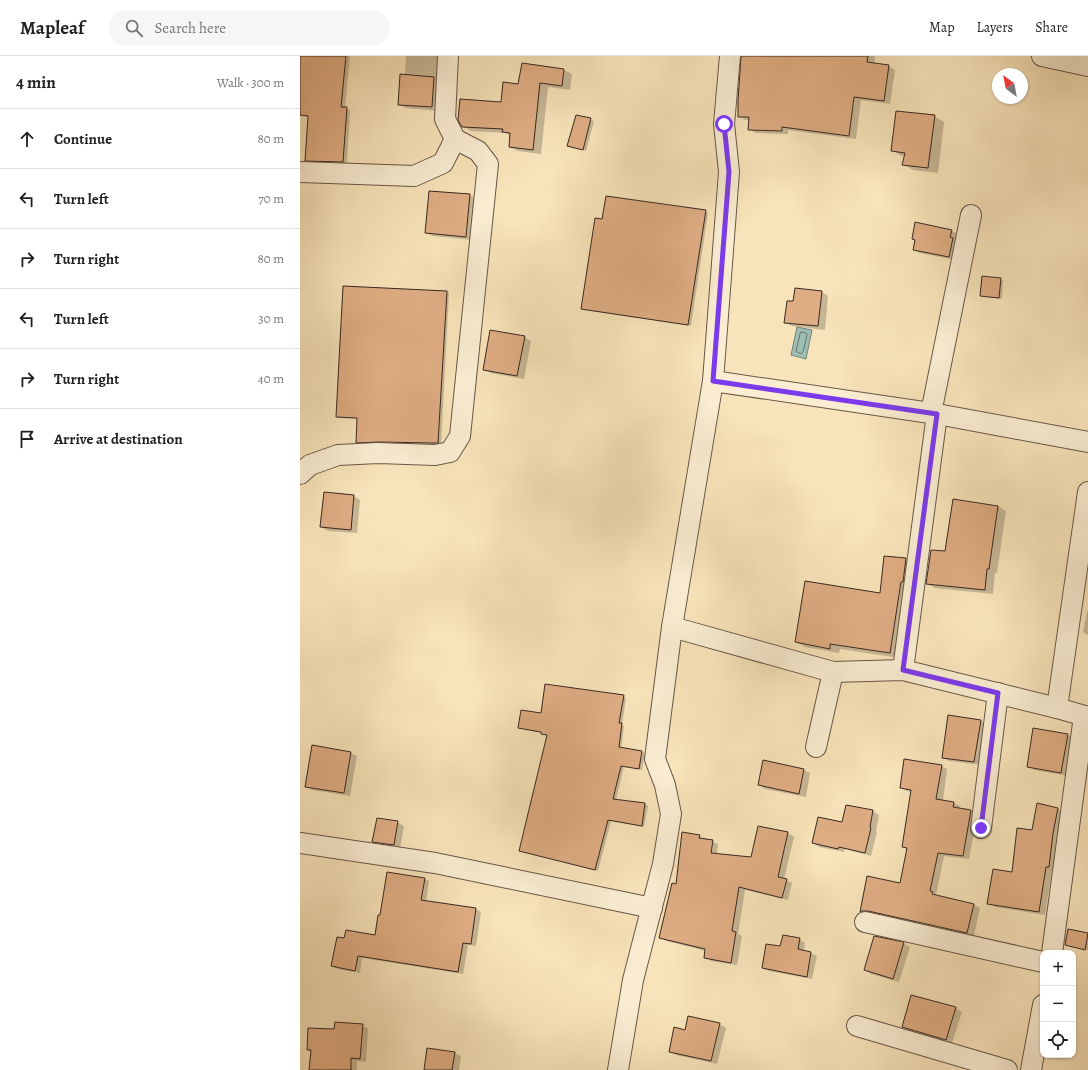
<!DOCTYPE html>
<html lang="en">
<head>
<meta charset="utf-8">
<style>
  body { margin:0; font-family:Alegreya,serif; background:#f6f6f6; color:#222 }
  .controls { position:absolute; right:12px; bottom:12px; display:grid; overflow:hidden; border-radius:8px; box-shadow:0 1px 3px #0004 }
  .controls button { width:36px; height:36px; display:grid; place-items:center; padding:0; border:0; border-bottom:1px solid #e0e0e0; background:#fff; color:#222; font:20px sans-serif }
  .compass { position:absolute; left:692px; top:12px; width:36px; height:36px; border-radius:50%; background:#fff; box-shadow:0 1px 3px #0004; rotate:328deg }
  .stop { position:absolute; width:12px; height:12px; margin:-9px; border:3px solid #7c3aed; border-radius:50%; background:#fff }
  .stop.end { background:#7c3aed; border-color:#fff; box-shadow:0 1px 4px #0008 }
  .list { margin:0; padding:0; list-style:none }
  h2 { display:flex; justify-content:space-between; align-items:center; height:52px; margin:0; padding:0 16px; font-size:17px }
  h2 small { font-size:13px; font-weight:400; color:#767676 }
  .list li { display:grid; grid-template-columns:26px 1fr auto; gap:12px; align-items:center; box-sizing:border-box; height:60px; padding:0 16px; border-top:1px solid #e0e0e0 }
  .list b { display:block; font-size:15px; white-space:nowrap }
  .list em { font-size:13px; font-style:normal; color:#767676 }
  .icon { flex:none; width:22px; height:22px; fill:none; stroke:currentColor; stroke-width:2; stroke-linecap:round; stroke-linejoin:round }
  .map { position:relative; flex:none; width:788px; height:1014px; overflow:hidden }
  header { display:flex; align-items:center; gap:24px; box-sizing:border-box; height:56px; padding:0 20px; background:#fff; border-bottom:1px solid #e0e0e0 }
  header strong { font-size:19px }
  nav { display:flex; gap:22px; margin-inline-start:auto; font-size:14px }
  .search { width:280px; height:36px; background:#f6f6f6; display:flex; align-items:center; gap:10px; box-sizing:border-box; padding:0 14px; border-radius:16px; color:#767676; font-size:15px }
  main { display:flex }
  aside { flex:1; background:#fff }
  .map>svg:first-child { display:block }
</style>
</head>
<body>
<header>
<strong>Mapleaf</strong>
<div class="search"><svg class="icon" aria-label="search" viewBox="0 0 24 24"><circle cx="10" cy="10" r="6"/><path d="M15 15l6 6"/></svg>Search here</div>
<nav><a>Map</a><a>Layers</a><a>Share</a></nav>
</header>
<main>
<aside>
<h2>4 min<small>Walk · 300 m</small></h2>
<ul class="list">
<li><svg class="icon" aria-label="ahead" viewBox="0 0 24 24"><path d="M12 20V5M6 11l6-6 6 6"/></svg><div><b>Continue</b></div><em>80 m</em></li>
<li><svg class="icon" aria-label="left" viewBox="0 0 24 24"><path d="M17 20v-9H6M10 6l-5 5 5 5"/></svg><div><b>Turn left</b></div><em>70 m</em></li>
<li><svg class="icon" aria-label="right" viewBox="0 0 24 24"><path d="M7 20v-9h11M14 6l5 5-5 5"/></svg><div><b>Turn right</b></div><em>80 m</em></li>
<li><svg class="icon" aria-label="left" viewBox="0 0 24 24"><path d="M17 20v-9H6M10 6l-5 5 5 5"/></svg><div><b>Turn left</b></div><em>30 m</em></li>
<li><svg class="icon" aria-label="right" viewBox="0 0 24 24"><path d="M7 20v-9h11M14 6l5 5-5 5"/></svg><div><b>Turn right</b></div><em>40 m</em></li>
<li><svg class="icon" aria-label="arrive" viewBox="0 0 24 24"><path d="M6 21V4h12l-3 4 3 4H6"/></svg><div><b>Arrive at destination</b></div></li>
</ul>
</aside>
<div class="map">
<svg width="788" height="1014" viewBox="0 0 788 1014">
  <rect width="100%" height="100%" fill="#f8e4ba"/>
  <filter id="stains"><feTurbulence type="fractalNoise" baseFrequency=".005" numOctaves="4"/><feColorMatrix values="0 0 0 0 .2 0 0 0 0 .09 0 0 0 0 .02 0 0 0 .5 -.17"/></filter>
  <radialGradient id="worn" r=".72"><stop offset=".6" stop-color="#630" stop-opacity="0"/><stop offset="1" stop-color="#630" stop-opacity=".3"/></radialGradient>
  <path fill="#9dbeb3" stroke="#758279" d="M497 271 512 274 506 303 491 299Z"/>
  <g fill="#0003">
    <path d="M0 0H50L45 52 50 54 47 107 9 106 6 104 9 61 0 60Z"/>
    <path d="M106 0H138L137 23 140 25 138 55 105 52 99 48 105 19Z"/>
    <path d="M442 0H575L574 8 588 10 595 14 590 48 561 44 556 83 488 74V78L456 77 449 73 450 64H445L439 60Z"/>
    <path d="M264 14 272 18 270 34 248 31 241 98 218 95 210 91 211 80 206 77 171 75 163 70 202 47 219 29Z"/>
    <path d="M276 60 294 65 286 95 268 89Z"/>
    <path d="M634 60 644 66 638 117 613 114 603 108 605 100H601L592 94Z"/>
    <path d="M169 139 176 142 172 184 133 180 126 177Z"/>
    <path d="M405 155 408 157 391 270 285 254 282 252 303 164Z"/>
    <path d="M651 175 658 178 655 204 620 197 614 194 616 184 613 183Z"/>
    <path d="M700 223 703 224 702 243 684 241 681 240Z"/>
    <path d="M496 233 522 236 528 240 525 274 492 270 485 266 494 246Z"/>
    <path d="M146 236 149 237 141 388 82 387 59 388 57 386 58 363 40 362 37 360Z"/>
    <path d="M224 281 231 285 224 323 191 317 184 313Z"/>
    <path d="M25 437 54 440 60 444 57 477 28 475 21 471Z"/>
    <path d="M653 444 698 450 706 455 697 517H695L693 538 635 532 627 528 646 496Z"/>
    <path d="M585 501 606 503 615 508 599 602 540 593 539 597 505 591 496 586 581 538Z"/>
    <path d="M787 555H788V579L783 576Z"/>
    <path d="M323 640 326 642 322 669 324 670 321 693 342 696 345 697 342 714 324 710 316 744 345 748 348 750 344 771 311 765 298 815 223 796 220 794 248 680 245 679 242 677 222 673 219 672 242 659Z"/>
    <path d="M681 665 687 669 681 709 649 705 643 701Z"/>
    <path d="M767 679 774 682 768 720 734 714 728 710Z"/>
    <path d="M50 697 57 700 50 740 12 734 6 730Z"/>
    <path d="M464 706 504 714 510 717 506 741 465 733 459 729Z"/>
    <path d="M641 710 647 713 643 745 654 747 660 750V753L671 755 677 759 669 803 644 800 636 839 639 840 674 849 680 852 674 880 575 858 567 859 561 856 568 821 601 828 608 793 603 790 612 736 607 735 601 732Z"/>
    <path d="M738 748 758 753 764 756 755 814H752L745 859 695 851 689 847 713 818 733 775Z"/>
    <path d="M546 750 573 755 579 759 576 775 577 776 571 800 545 793 544 796 519 791 513 787 542 767Z"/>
    <path d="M97 766 104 770 100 792 80 789 74 786Z"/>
    <path d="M459 771 488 777 494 781 484 823 492 827 488 844 445 834 438 878 442 880 437 909 411 905 405 901 406 895 366 885 360 881 377 829 399 780 418 788 417 799 452 802Z"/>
    <path d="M124 823 129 825 126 846 176 853 181 856 176 890 168 889 163 918 62 902 60 917 37 913 32 910 45 884 76 880Z"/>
    <path d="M769 874 788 878V894L769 890 766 888Z"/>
    <path d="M499 883 505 887 504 895 511 897 517 900 512 923 469 915 463 912 481 892Z"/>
    <path d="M603 887 610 891 599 926 571 918 565 914Z"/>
    <path d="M655 952 662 956 652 987 610 974 603 971Z"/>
    <path d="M419 968 426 972 417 1008 376 999 370 995 386 975Z"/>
    <path d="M62 969 68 973 66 1006 57 1005V1014H10L11 995 8 994 35 974Z"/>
    <path d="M154 997 161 1000 159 1014H125Z"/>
  </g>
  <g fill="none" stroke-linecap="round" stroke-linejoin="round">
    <path stroke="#6a736a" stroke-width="1" d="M501 276 506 277 507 279 503 296 501 298 497 296 496 295 500 278Z"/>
  </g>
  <g fill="#dfad83" stroke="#382821">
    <path d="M0 0H46L41 51H47L43 106 5 105 8 60 0 59Z"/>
    <path d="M441 0H568L567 6 589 9 584 45 554 41 549 80 482 71V75L448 74 449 61H438V45Z"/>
    <path d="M222 7 264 13 262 30 240 27 233 94 209 91 210 77 202 76 203 73 162 71 158 64 160 43 201 46 203 26 218 28Z"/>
    <path d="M100 18 134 21 132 51 98 49Z"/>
    <path d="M596 55 635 59 628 112 602 109 605 97 591 95Z"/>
    <path d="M276 59 291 62 283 94 267 90Z"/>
    <path d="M129 135 170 138 166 181 125 177Z"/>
    <path d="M306 140 406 154 388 269 281 253 295 162 302 163Z"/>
    <path d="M615 166 652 174 650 181 653 182 649 201 613 194 615 184 612 183Z"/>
    <path d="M682 220 701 222 699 242 680 240Z"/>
    <path d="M43 230 147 235 138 387H134L78 386 56 387 57 362 36 361Z"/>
    <path d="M495 232 522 235 518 270 484 267 487 245H493Z"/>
    <path d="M190 274 225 280 217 320 183 314Z"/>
    <path d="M24 436 54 439 51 474 20 471Z"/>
    <path d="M653 443 698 450 689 513H687L685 534 626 528 631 494 645 495Z"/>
    <path d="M584 500 606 502 603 526H601L590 597 530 588V593L495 586 505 525 580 537Z"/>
    <path d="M245 628 324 639 319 667H322L319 691 342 695 339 713 321 710 313 743 345 747 342 770 308 764 295 814 219 795 247 679 241 678V676L218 672 221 654 241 657Z"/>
    <path d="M648 659 681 664 674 706 642 702Z"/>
    <path d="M733 672 768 678 761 717 727 711Z"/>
    <path d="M12 689 51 696 44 737 5 731Z"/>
    <path d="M604 703 642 709 636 743 654 746 653 751 671 754 663 800 638 797 630 835 633 836 632 838 674 848 667 877 568 855H562L560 856 567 820 600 827 607 792 602 791 611 734 600 732Z"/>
    <path d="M463 704 504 713 499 738 458 729Z"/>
    <path d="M737 747 758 752 753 777 749 811H746L739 856 687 848 693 813 712 816 717 772 732 774Z"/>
    <path d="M546 749 573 754 570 771 571 772 565 797 539 791 538 793 512 787 518 761 542 766Z"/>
    <path d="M77 762 98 765 94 789 72 786Z"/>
    <path d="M458 770 488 776 478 821 487 823 482 842 439 831 432 875 436 876 431 907 404 902 405 893 359 882 372 827 376 828 382 776 400 779 399 782 413 784 411 797 451 801Z"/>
    <path d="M87 816 125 822 121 844 176 852 171 888 163 887 158 916 58 900 55 915 31 910 37 881 44 882 46 874 75 879 78 859H80Z"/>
    <path d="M768 873 788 877 785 894 765 889Z"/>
    <path d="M483 879 500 882 498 893 511 896 507 921 462 912 466 888 480 890Z"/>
    <path d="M574 880 604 886 593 923 564 914Z"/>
    <path d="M611 939 656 951 646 984 602 971Z"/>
    <path d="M388 960 420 967 411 1005 369 996 374 971 385 974Z"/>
    <path d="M35 966 63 968 60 1003 51 1002V1014H9L11 994H7L8 972 34 973Z"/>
    <path d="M127 992 155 996 152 1014H124Z"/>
  </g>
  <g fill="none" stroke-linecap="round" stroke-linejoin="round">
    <g stroke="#685747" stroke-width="22">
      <g id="minor">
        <path d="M742 0 788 10"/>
        <path d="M0 116 114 120 143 107 155 83"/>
        <path d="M413 325 637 358 788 386"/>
        <path d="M631 357 671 159"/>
        <path d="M0 418 10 409 38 399 78 397 135 399 150 396 160 380 188 108 178 95 155 83 145 63 148 0"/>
        <path d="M372 571 533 616 603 614 757 652 788 661"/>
        <path d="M603 614 637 358"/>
        <path d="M757 652 788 436"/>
        <path d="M516 691 533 616"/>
        <path d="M681 772 698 637"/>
        <path d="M0 787 135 807 352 852"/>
        <path d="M565 866 743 906"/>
        <path d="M752 897 784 660"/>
        <path d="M557 970 707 1014"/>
        <path d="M318 1014 333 924 363 808 371 758 365 729 355 703 372 571 413 325 429 116 424 68 430 0"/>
        <path d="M731 1014 743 949"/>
      </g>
    </g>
    <use href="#minor" stroke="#faedd2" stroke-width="20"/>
  </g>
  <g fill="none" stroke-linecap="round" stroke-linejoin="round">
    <path stroke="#7c3aed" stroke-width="5" d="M424 68 429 116 413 325 637 358 603 614 698 637 681 772"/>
  </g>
  <rect width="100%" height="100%" filter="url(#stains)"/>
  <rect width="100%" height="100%" fill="url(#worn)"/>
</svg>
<div class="controls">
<button>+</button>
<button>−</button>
<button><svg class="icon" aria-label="locate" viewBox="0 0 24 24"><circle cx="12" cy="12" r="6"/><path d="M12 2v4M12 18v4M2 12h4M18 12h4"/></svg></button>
</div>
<svg class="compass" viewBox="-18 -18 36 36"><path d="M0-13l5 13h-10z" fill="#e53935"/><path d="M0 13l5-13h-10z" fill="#767676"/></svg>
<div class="stop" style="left:424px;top:68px"></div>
<div class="stop end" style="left:681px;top:772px"></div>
</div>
</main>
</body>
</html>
